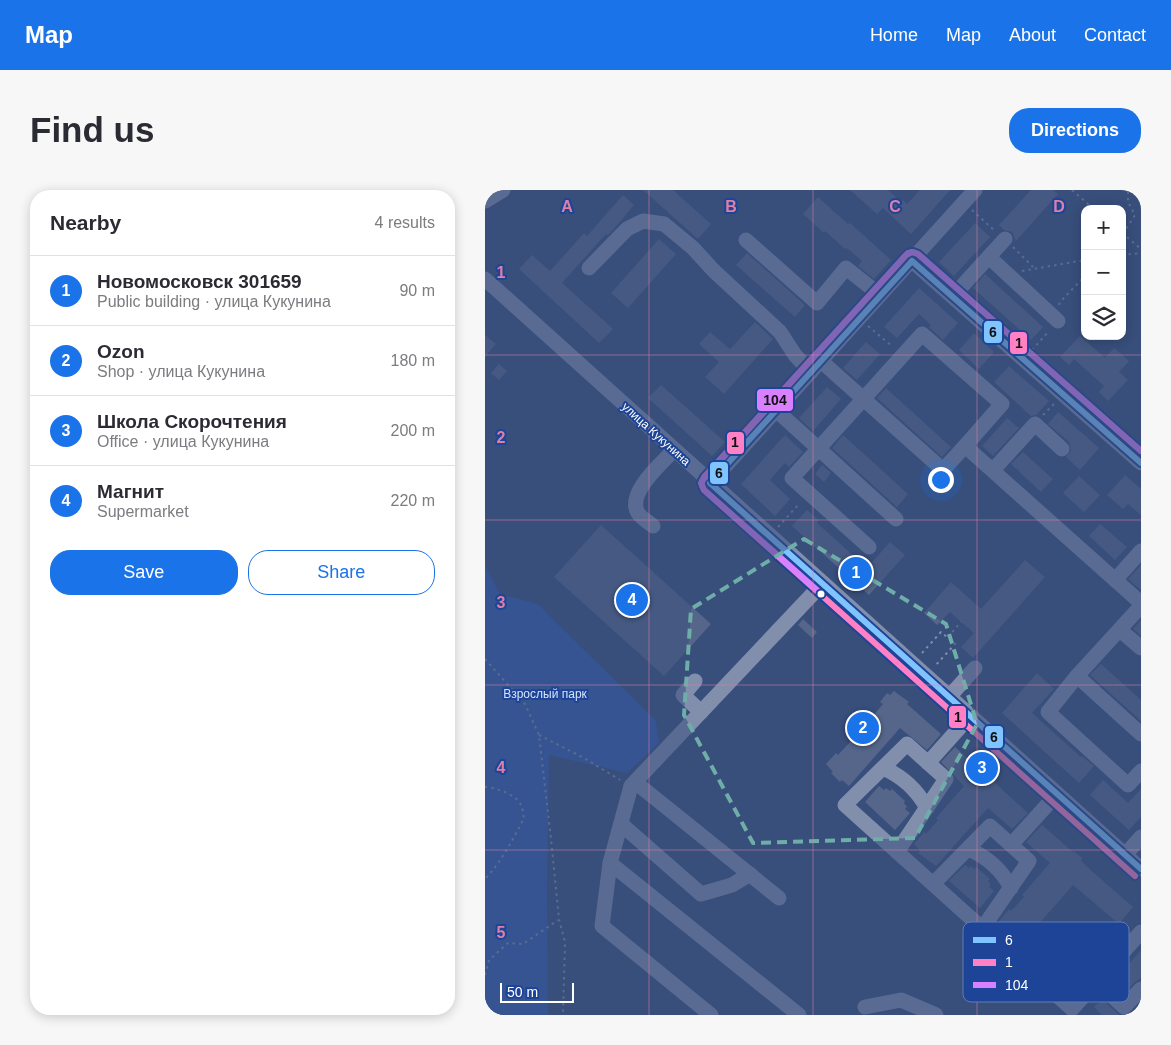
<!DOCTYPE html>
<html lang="en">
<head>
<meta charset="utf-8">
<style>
  body { margin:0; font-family:Helvetica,sans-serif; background:#f7f7f7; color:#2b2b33 }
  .controls { position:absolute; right:15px; top:15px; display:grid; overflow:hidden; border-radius:10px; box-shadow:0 2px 12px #0003 }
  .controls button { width:45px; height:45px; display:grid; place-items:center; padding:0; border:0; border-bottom:1px solid #e1e1e2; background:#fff; color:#2b2b33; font:25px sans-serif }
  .scale { position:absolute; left:15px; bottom:12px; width:74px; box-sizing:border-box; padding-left:5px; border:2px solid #fff; border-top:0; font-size:14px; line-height:18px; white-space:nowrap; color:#fff; -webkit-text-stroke:4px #1d4496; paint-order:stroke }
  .you { position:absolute; left:455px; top:289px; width:18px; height:18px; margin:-12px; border:4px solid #fff; border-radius:50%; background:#1a73e8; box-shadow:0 0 0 8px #1a73e833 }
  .badge { display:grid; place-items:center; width:32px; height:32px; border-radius:50%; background:#1a73e8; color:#fff; font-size:16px; font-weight:700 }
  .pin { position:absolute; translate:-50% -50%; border:2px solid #fff; box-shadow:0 1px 5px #0006 }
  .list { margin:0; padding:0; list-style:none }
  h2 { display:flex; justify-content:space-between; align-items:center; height:65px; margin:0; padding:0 20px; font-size:21px }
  h2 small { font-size:16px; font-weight:400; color:#7c7c81 }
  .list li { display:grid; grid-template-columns:32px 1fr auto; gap:15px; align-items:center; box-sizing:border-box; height:70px; padding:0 20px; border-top:1px solid #e1e1e2 }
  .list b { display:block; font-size:19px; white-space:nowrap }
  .list p { margin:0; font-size:16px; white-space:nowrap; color:#7c7c81 }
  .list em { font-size:16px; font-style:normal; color:#7c7c81 }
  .actions { display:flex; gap:10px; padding:15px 20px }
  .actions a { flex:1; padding:11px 0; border:1px solid #1a73e8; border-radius:20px; text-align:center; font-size:18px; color:#1a73e8 }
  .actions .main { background:#1a73e8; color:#fff }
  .icon { flex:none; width:28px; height:28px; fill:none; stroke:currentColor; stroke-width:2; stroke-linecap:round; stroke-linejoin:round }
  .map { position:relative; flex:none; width:656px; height:825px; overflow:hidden; border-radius:20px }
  header { display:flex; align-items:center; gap:30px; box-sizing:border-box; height:70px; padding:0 25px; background:#1a73e8; color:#fff }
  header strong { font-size:24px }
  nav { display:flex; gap:28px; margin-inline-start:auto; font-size:18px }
  .intro { display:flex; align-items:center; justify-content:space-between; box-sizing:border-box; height:120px; padding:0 30px }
  h1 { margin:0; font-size:35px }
  .button { padding:12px 22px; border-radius:20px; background:#1a73e8; color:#fff; font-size:18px; font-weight:700 }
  main { display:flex; gap:30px; padding:0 30px }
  aside { flex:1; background:#fff; border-radius:20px; box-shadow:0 2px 12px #0003 }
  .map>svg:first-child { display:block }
</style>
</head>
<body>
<header>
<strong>Map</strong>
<nav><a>Home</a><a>Map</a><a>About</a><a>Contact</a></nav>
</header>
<div class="intro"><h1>Find us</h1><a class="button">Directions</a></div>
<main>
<aside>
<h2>Nearby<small>4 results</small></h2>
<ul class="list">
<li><span class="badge">1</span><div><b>Новомосковск 301659</b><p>Public building · улица Кукунина</p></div><em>90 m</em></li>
<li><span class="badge">2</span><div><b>Ozon</b><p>Shop · улица Кукунина</p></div><em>180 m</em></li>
<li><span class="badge">3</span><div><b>Школа Скорочтения</b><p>Office · улица Кукунина</p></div><em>200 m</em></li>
<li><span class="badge">4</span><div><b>Магнит</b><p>Supermarket</p></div><em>220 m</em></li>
</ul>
<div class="actions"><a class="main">Save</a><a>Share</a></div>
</aside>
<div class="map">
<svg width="656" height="825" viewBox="0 0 656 825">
  <rect width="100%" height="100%" fill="#384e7b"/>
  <path fill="#325bac" d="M0 375 15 404 53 414 171 531 174 553 142 583 64 565 62 702 63 825H0Z"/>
  <g fill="#55668a">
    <path d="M158 0H188L226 34 213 49Z"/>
    <path d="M365 0H403L416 12 418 10 422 14 435 0H465L426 44 398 18 392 24Z"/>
    <path d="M546 0H568L573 4 531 51 527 42 519 40 514 35Z"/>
    <path d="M138 5 149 15 128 40 123 45 121 44 77 93 128 139 114 153 34 79 47 65 65 81 99 43 102 46Z"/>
    <path d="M333 7 363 34 365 33 406 70 389 89 373 76 377 71 362 58 360 59 340 41 339 43 318 24Z"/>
    <path d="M490 33 505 47 469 86 454 72Z"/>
    <path d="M174 49 191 64 143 118 126 103Z"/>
    <path d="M262 63 320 115 310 127 251 75Z"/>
    <path d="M500 84 558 137 546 150 488 98Z"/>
    <path d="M434 98 473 133 458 150 444 137 446 135 434 124 412 148 399 137Z"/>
    <path d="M270 132 288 149 239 204 220 187 234 172 214 154 225 142 245 159Z"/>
    <path d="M489 143 509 162 494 179 474 160Z"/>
    <path d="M0 145 11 154 0 167Z"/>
    <path d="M595 146 620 168 629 158 644 171 634 182 643 190 623 211 614 202 619 196 589 169 584 175 575 167Z"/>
    <path d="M381 152 395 164 372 190 358 178Z"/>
    <path d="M14 174 22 181 14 190 6 183Z"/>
    <path d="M524 176 564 211 551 225 546 226 509 192Z"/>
    <path d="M176 195 240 252 227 266 163 208Z"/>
    <path d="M342 197 356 209 328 241 314 228Z"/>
    <path d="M401 198 466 257 457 267 392 208Z"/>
    <path d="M573 222 614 258 595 280 581 267 586 261 584 252 563 234Z"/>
    <path d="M522 228 534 238 508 266 497 256Z"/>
    <path d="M300 245 318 262 304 277 300 273 285 290 305 309 290 326 256 294Z"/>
    <path d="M358 245 423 304 412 317 347 258Z"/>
    <path d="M538 262 568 289 556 302 526 274Z"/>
    <path d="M337 275 346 283 339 292 330 284Z"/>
    <path d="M640 285 656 299V325L643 314 638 319 622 305Z"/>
    <path d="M594 286 615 305 599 322 578 303Z"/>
    <path d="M322 320 334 330 332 333 382 378 405 352 420 365 384 405 307 336Z"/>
    <path d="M615 334 642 357 630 370 604 346Z"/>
    <path d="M116 335 226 434 179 486 69 387Z"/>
    <path d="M540 370 560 387 488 468 476 457 489 443 476 432 465 422 452 435 439 423 466 392 496 419Z"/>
    <path d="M656 375V400L643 389Z"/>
    <path d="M318 429 332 442 327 448 313 435Z"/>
    <path d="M656 430V446L648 439Z"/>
    <path d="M616 474 656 510V531L605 485Z"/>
    <path d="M552 483 569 499 547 523 596 567 597 566 609 576 594 593 517 523Z"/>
    <path d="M409 501 424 512 422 514 456 544 442 560 415 538 364 596 357 590 355 592 346 583 348 582 341 574 351 563 353 565 366 551 364 549 384 526 386 528 398 514 395 512 402 503 405 505Z"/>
    <path d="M470 557 502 585 503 584 512 591 510 593 543 623 527 639 503 618 451 676 433 663 435 661 429 654 439 642 441 644 453 630 451 628 479 596 456 572Z"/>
    <path d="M618 590 643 613 656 599V627L644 640 605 605Z"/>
    <path d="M394 596 399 600 401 598 405 601 407 599 420 611 419 613 422 617 420 619 425 623 410 640 380 612Z"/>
    <path d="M557 635 588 662 589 661 597 668 596 670 600 675 648 717 634 734 588 695 537 753 519 740 521 738 514 731 524 719 526 721 539 707 537 705 565 673 541 652Z"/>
    <path d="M480 675 484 678 486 676 489 679 491 677 505 689 503 691 506 695 504 697 509 701 495 718 464 691Z"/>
    <path d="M656 760V788L649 793 639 804 627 793Z"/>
    <path d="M617 809 633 824 635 825H617L609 817Z"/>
  </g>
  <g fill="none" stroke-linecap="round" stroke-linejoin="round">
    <g stroke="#818fad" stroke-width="2" stroke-dasharray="2.5 4" stroke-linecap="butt">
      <path d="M587 0 609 19"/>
      <path d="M487 20 511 42"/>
      <path d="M637 43 656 59"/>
      <path d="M638 44 650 25 643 12V0"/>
      <path d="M528 57 549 78"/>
      <path d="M637 65 656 63"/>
      <path d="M537 81 600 70"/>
      <path d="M574 115 575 112 600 86"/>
      <path d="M383 136 408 157"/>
      <path d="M547 160 564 141"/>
      <path d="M558 225 569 214"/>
      <path d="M293 337 315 313"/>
      <path d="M463 447 476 432"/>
      <path d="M437 463 456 442 470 454 451 475"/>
      <path d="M0 469 40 514 54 545 66 649 74 729 80 752 78 825"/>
      <path d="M54 545 99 568 135 590"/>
      <path d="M0 597C10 597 32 605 36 615 38 619 38 624 39 628 28 649 17 671 0 689"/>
      <path d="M0 785 4 770 23 753 38 754 73 730"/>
    </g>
    <g stroke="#818fad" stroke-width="15">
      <path d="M0 11 18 0"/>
      <path d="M261 50 332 113 361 78 395 105"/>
      <path d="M504 67 573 131"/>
      <path d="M427 71 656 273"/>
      <path d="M104 78 142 39 158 31 179 34 208 58 228 80 295 142 310 165 326 182"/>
      <path d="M0 89 656 679"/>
      <path d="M468 106 520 49"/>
      <path d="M336 171 458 280 480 256 656 413"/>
      <path d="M291 220 411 329"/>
      <path d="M508 280 550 234 577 259"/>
      <path d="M225 293 490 0"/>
      <path d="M168 336C164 332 156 328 153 323 141 303 177 273 189 260"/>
      <path d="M384 357 307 288 437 144 517 214 480 256"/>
      <path d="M630 390 656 361"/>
      <path d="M656 416 592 486 563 522 643 595 656 581"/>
      <path d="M635 440 656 458"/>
      <path d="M592 486 656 544"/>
      <path d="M210 491 198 505 216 522"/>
      <path d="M464 507 490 478"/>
      <path d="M443 573 485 526"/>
      <path d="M398 578C417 586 432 600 442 618"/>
      <path d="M150 592 294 708"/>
      <path d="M136 634 216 704 247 695 265 684"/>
      <path d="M526 655 572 604"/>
      <path d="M483 659C501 666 517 680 526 698"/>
      <path d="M412 662 461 589 422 554 360 615 587 819 656 742"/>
      <path d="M640 665 656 647"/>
      <path d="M125 673 314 825"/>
      <path d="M448 694 505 636 544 671 497 739"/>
      <path d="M611 791 639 817 656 799"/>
      <path d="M380 817 416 810 451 825"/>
      <path d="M226 825 117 736 125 673 146 596 338 393"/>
    </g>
    <g stroke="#1d4496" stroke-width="10">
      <path id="bus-1" d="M656 273 427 71 225 293 656 679"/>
    </g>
    <g stroke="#1d4496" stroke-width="10">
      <path id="bus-2" d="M650 686 219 300 216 293 219 287 421 65 427 62 433 64 656 261"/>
    </g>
    <g stroke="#1d4496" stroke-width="10">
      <path id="bus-3" d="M332 400 219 300 217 296V291L423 63 428 62 433 64 656 261"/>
    </g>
    <use href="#bus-1" stroke="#80c4ff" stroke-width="6"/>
    <use href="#bus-2" stroke="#ff80c5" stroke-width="6"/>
    <use href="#bus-3" stroke="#d880ff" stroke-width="6"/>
  </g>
  <path d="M0 0H656V825H0ZM319 349 461 434 492 534 430 648 268 653 199 525 206 419Z" fill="#384e7b" fill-opacity=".55" fill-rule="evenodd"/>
  <path fill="none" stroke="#6fada8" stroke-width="4" stroke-dasharray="10 6" stroke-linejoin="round" d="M319 349 461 434 492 534 430 648 268 653 199 525 206 419Z"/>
  <path fill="none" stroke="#dd80a5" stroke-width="1" stroke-opacity="0.55" d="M164 0V825M328 0V825M492 0V825M0 165H656M0 330H656M0 495H656M0 660H656"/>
  <circle fill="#fff" stroke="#1d4496" stroke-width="2" cx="336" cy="404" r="4.5"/>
  <g text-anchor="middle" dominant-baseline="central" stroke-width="4" stroke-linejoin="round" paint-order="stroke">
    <g font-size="12" fill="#fff" stroke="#1d4496">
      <text transform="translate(171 244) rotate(42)">улица Кукунина</text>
    </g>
    <g font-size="12" fill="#d7e3fb" stroke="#1d4496">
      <text x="60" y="504">Взрослый парк</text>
    </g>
  </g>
  <rect x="478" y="732" width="166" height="80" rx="8" fill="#1d4496" stroke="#617cb6" stroke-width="1"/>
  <rect x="488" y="747" width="23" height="6" fill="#80c4ff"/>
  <rect x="488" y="769" width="23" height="7" fill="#ff80c5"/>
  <rect x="488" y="792" width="23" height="6" fill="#d880ff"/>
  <g font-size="14" fill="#fff">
    <text x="520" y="755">6</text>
    <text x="520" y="777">1</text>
    <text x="520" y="800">104</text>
  </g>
  <g font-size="16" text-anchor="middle" font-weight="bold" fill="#dd80a5" stroke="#1d4496" stroke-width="4" stroke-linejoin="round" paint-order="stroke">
    <text x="82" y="22">A</text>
    <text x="246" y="22">B</text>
    <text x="410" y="22">C</text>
    <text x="574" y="22">D</text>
    <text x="16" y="88">1</text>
    <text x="16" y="253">2</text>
    <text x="16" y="418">3</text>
    <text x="16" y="583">4</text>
    <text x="16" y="748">5</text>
  </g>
  <g stroke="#1d4496" stroke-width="2">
    <rect x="498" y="130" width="20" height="24" rx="5" fill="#80c4ff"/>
    <rect x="524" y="141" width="19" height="24" rx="5" fill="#ff80c5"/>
    <rect x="271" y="198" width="38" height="24" rx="5" fill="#d880ff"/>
    <rect x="241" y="241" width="19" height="24" rx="5" fill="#ff80c5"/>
    <rect x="224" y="271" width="20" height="24" rx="5" fill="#80c4ff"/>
    <rect x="463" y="515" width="19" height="24" rx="5" fill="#ff80c5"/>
    <rect x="499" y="535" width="20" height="24" rx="5" fill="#80c4ff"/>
  </g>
  <g font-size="14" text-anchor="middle" font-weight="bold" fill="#111">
    <text x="508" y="147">6</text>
    <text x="534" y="158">1</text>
    <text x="290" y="215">104</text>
    <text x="250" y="257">1</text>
    <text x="234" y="288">6</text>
    <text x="473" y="532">1</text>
    <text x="509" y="552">6</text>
  </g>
</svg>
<div class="controls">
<button>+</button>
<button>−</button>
<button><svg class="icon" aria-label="layers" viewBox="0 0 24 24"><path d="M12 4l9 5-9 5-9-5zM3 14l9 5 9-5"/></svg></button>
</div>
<div class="scale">50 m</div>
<div class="you"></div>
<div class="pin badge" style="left:371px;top:383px">1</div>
<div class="pin badge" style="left:378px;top:538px">2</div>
<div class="pin badge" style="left:497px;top:578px">3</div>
<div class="pin badge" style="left:147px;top:410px">4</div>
</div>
</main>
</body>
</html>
